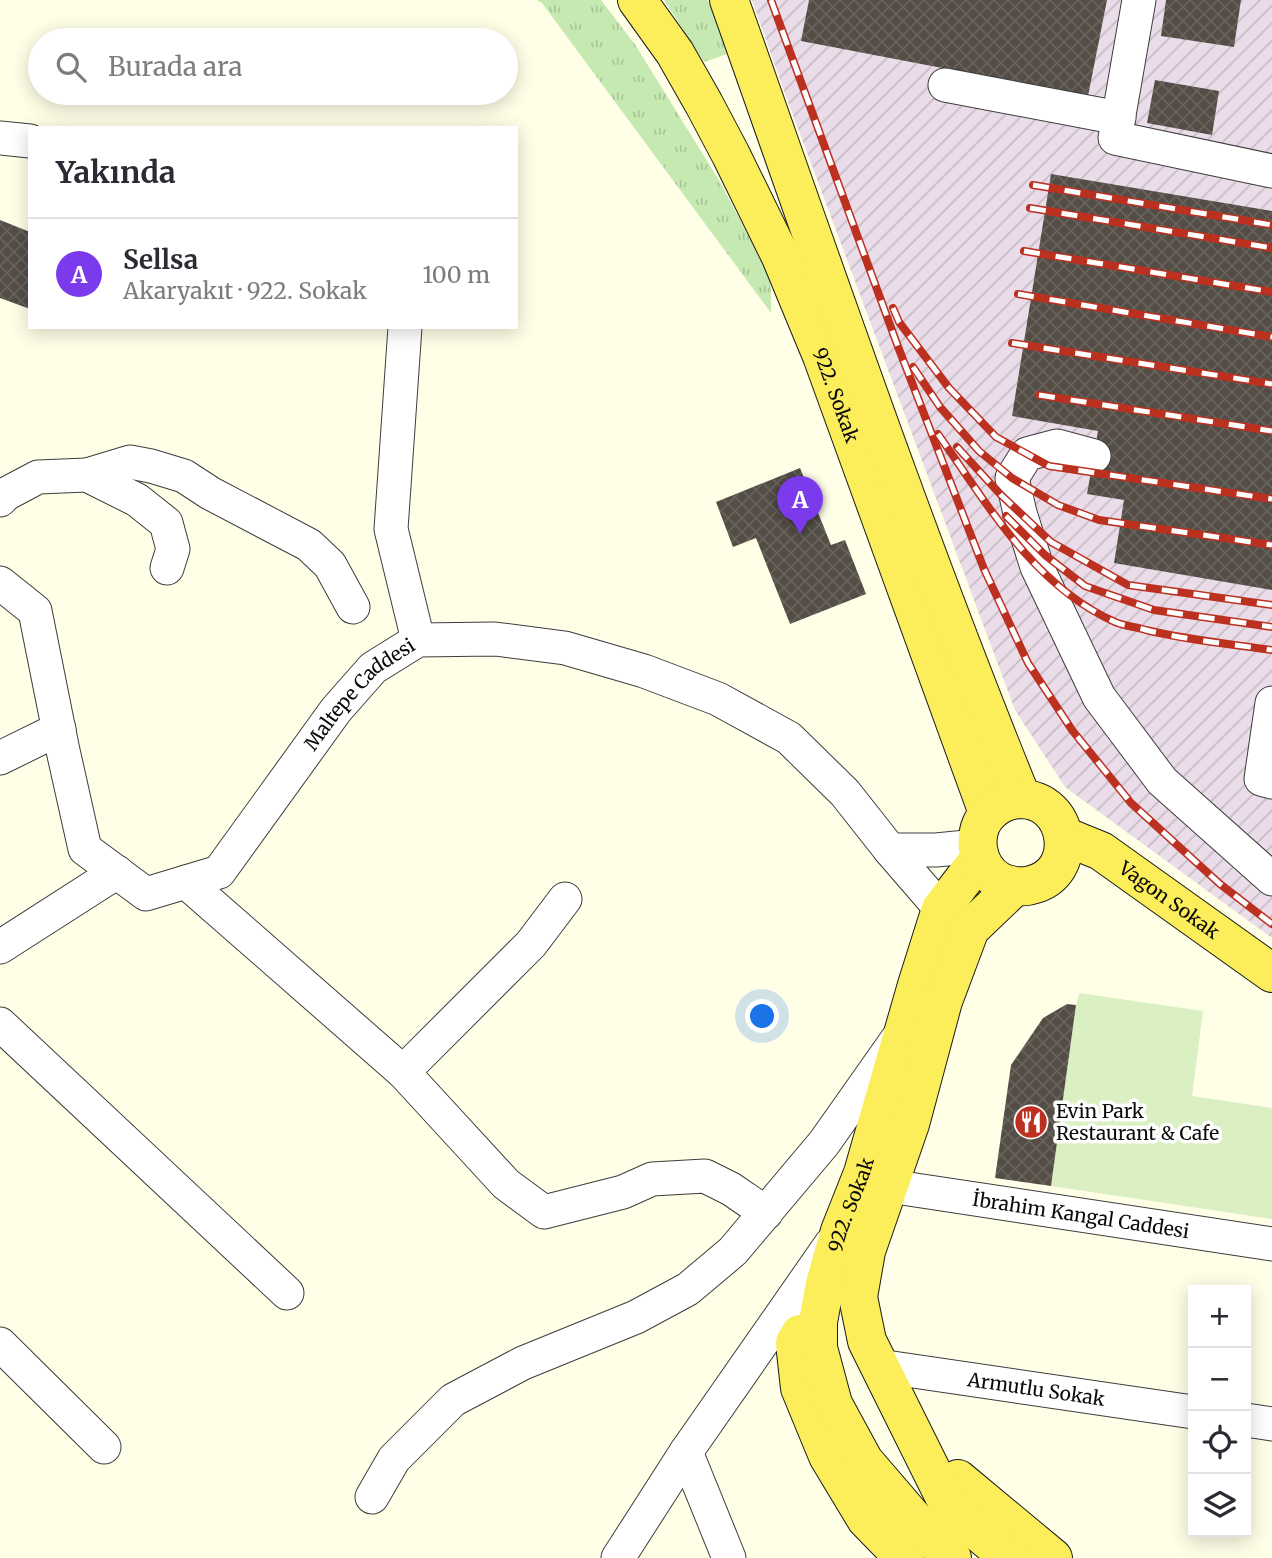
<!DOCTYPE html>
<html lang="tr">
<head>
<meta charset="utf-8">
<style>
  body { margin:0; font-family:Merriweather,serif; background:#f2f2f3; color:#2b2b33 }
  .controls { position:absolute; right:21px; bottom:21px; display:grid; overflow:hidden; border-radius:0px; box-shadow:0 4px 18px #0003 }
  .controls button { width:63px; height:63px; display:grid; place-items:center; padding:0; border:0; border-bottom:2px solid #e1e1e2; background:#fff; color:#2b2b33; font:35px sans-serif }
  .you { position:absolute; left:763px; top:1017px; width:24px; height:24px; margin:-18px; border:5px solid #fff; border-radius:50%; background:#1a73e8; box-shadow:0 0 0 10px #1a73e833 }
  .badge { display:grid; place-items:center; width:46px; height:46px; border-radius:50%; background:#7c3aed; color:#fff; font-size:23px; font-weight:700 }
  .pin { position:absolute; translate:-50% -58px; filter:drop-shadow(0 2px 4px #0008) }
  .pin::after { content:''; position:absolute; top:37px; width:24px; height:21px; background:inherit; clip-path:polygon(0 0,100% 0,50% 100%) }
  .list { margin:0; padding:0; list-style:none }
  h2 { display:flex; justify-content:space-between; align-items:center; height:91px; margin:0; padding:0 28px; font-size:30px }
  h2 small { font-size:23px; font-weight:400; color:#7c7c81 }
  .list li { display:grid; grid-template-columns:46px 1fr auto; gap:21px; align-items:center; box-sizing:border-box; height:112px; padding:0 28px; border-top:2px solid #e1e1e2 }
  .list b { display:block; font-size:26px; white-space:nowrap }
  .list p { margin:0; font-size:23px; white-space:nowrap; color:#7c7c81 }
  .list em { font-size:23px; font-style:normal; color:#7c7c81 }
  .icon { flex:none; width:38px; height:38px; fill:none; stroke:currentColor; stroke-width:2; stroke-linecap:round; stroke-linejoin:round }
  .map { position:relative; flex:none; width:1272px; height:1558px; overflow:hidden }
  .search { position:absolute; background:#fff; box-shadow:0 4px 18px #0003; left:28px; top:28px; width:490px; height:77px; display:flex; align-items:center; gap:18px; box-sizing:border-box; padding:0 24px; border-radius:38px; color:#7c7c81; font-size:26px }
  .panel { position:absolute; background:#fff; box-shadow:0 4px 18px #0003; left:28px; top:126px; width:490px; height:203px; border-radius:0px }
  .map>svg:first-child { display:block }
</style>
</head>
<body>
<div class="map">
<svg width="1272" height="1558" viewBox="0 0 1272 1558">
  <defs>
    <pattern id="industrial-furrows" width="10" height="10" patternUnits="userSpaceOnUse" patternTransform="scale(1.75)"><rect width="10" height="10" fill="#eadde9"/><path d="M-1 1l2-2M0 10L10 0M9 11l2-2" fill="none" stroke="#c7bcc6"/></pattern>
    <pattern id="grass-tufts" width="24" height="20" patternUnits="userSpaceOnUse" patternTransform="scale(1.75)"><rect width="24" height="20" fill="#c6e9b1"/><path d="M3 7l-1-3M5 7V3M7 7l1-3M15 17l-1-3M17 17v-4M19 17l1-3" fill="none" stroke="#a9c697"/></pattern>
    <pattern id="building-cross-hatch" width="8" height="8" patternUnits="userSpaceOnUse" patternTransform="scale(1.75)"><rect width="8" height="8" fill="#534d46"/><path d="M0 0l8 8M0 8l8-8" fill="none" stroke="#67625c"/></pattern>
  </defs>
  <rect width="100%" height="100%" fill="#fffee7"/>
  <path fill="url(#industrial-furrows)" d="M752 0H1272V938L1065 787 1015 710 787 99Z"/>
  <g fill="url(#grass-tufts)">
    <path d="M537 0H601L636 46 720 182 769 275 771 288V313L542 3Z"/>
    <path d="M664 0H708L727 54 704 62Z"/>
  </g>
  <path fill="#daf0c3" d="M1079 993 1203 1011 1192 1096 1272 1108V1219L1051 1186 1076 1005Z"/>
  <g fill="url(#building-cross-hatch)">
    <path d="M809 0H1107L1088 96 801 41Z"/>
    <path d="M1166 0H1241L1234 47 1161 36Z"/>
    <path d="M1155 80 1219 91 1212 135 1147 123Z"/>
    <path d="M1051 174 1272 211V590L1114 563 1124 500 1087 494 1098 431 1012 416Z"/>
    <path d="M0 220 30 232V309L0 298Z"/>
    <path d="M800 468 831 545 845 540 866 594 790 624 756 538 733 547 716 502Z"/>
    <path d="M1067 1004 1076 1005 1051 1186 995 1178 1011 1065 1043 1018Z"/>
  </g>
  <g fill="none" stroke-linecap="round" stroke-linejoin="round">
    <g stroke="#3d3d3d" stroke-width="35">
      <g id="minor">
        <path d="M1139 0 1115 138 1272 171"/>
        <path d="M945 85 1119 118"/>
        <path d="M0 138 30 141"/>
        <path d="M405 327 391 529 418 640"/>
        <path d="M1094 456 1057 446 1027 454 1012 478 1020 513 1037 567 1099 697 1162 781 1272 879"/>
        <path d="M87 475 130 462 151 466 184 476 210 493 309 545 330 565 353 607"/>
        <path d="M0 500 6 494 38 477 87 475 137 500 166 523 173 549 167 568"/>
        <path id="s1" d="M0 583 35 611 62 746 85 849 146 894 219 872 336 710 373 668 418 640 495 639 565 648 644 671 718 699 789 738 845 793 890 850H936L977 846"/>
        <path d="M1272 703 1261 779 1272 782"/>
        <path d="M0 758 59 729"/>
        <path d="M890 850 941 909"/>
        <path d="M186 882 403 1072 506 1184 544 1212 623 1192 652 1179 705 1176 731 1189 766 1213"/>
        <path d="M0 947 117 872"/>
        <path d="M0 1024 287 1293"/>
        <path d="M403 1072 531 944 565 899"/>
        <path id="s2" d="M889 1186 1272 1244"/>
        <path d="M0 1344 104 1447"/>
        <path id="s3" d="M879 1366 1193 1412"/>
        <path d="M1246 1420 1272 1424"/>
        <path d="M686 1452 729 1558"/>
        <path d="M372 1497 394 1459 453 1400 523 1363 636 1317 688 1289 733 1251 824 1143 898 1038"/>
        <path d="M618 1558 686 1452 831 1244"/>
      </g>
    </g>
    <g stroke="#1b1b1b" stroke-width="40">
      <g id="major">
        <path id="s4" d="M637 0 675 53 704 104 731 155 781 257 822 356 988 813"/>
        <path d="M729 0C824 268 915 536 1022 799"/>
        <path id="s5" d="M1064 836 1101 851 1272 973"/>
        <path d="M800 1334 795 1343 800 1388 828 1456 866 1519 904 1558"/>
        <path d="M958 1479 1053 1558"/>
        <path id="s6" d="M952 1558 931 1539 864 1461 833 1404 818 1348V1322L825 1284 840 1231 863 1173 917 985 941 909 980 858"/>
        <path d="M1009 1558 950 1508 867 1341 858 1297 866 1251 910 1124 943 1001 970 929 1015 886C1020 886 1026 887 1031 885 1081 874 1071 798 1019 799 1008 800 998 804 990 812 970 831 975 867 999 881 1004 884 1010 885 1015 886"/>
      </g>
    </g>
    <use href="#minor" stroke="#fff" stroke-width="33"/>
    <use href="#major" stroke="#fced5a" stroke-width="38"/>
    <g stroke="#bc3020" stroke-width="8">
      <g id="rail">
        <path d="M771 0 897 344 984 569 1028 663 1072 730 1131 803 1220 884 1272 924"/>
        <path d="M1033 185 1272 225"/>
        <path d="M1030 208 1272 248"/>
        <path d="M1024 251 1272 292"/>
        <path d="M1018 294 1272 337"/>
        <path d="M893 308 899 322 949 388 996 437 1049 466 1272 499"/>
        <path d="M1012 343 1272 384"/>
        <path d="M913 367 940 407 979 451 1012 478 1058 505 1099 520 1272 545"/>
        <path d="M1039 395 1272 431"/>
        <path d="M938 434C987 504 1034 586 1115 622 1124 626 1136 627 1146 630 1187 640 1230 644 1272 650"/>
        <path d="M957 447 1001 495 1051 542 1128 585 1272 605"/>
        <path d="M1006 516 1045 555 1085 586 1154 610 1272 627"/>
      </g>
    </g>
    <use href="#rail" stroke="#fff" stroke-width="5" stroke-dasharray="16" stroke-linecap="butt"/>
  </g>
  <defs>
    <g id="restaurant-disc" transform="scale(1.75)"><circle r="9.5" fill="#bc3020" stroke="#fff"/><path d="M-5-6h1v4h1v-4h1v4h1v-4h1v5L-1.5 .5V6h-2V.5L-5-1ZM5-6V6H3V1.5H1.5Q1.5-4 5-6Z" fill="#fff"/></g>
  </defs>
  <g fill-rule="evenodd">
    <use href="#restaurant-disc" x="1031" y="1122"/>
  </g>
  <g text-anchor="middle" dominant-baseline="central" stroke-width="7" stroke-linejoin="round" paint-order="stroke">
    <g font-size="19" fill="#0a0a0a" stroke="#fff">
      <text stroke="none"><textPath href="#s4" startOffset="444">922. Sokak</textPath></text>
      <text stroke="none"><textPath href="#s1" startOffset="668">Maltepe Caddesi</textPath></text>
      <text stroke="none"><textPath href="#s5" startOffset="124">Vagon Sokak</textPath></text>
      <text stroke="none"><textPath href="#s6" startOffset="402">922. Sokak</textPath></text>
      <text stroke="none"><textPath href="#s2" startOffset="194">İbrahim Kangal Caddesi</textPath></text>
      <text stroke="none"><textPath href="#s3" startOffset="159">Armutlu Sokak</textPath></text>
    </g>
    <g font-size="19" fill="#0a0a0a" stroke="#fff" text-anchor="start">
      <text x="1056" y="1111">Evin Park<tspan x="1056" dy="22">Restaurant &amp; Cafe</tspan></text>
    </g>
  </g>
</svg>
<div class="controls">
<button>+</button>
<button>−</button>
<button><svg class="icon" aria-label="locate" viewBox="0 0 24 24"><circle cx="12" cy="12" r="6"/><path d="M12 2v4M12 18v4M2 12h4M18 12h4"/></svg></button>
<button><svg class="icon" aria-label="layers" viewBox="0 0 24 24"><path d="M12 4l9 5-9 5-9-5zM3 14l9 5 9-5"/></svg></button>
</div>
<div class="you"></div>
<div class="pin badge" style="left:800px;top:534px">A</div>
<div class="search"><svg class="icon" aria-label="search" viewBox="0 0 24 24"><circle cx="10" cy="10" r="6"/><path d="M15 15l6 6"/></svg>Burada ara</div>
<section class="panel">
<h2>Yakında<small></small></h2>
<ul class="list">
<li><span class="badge">A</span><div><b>Sellsa</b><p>Akaryakıt · 922. Sokak</p></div><em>100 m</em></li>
</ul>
</section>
</div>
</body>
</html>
